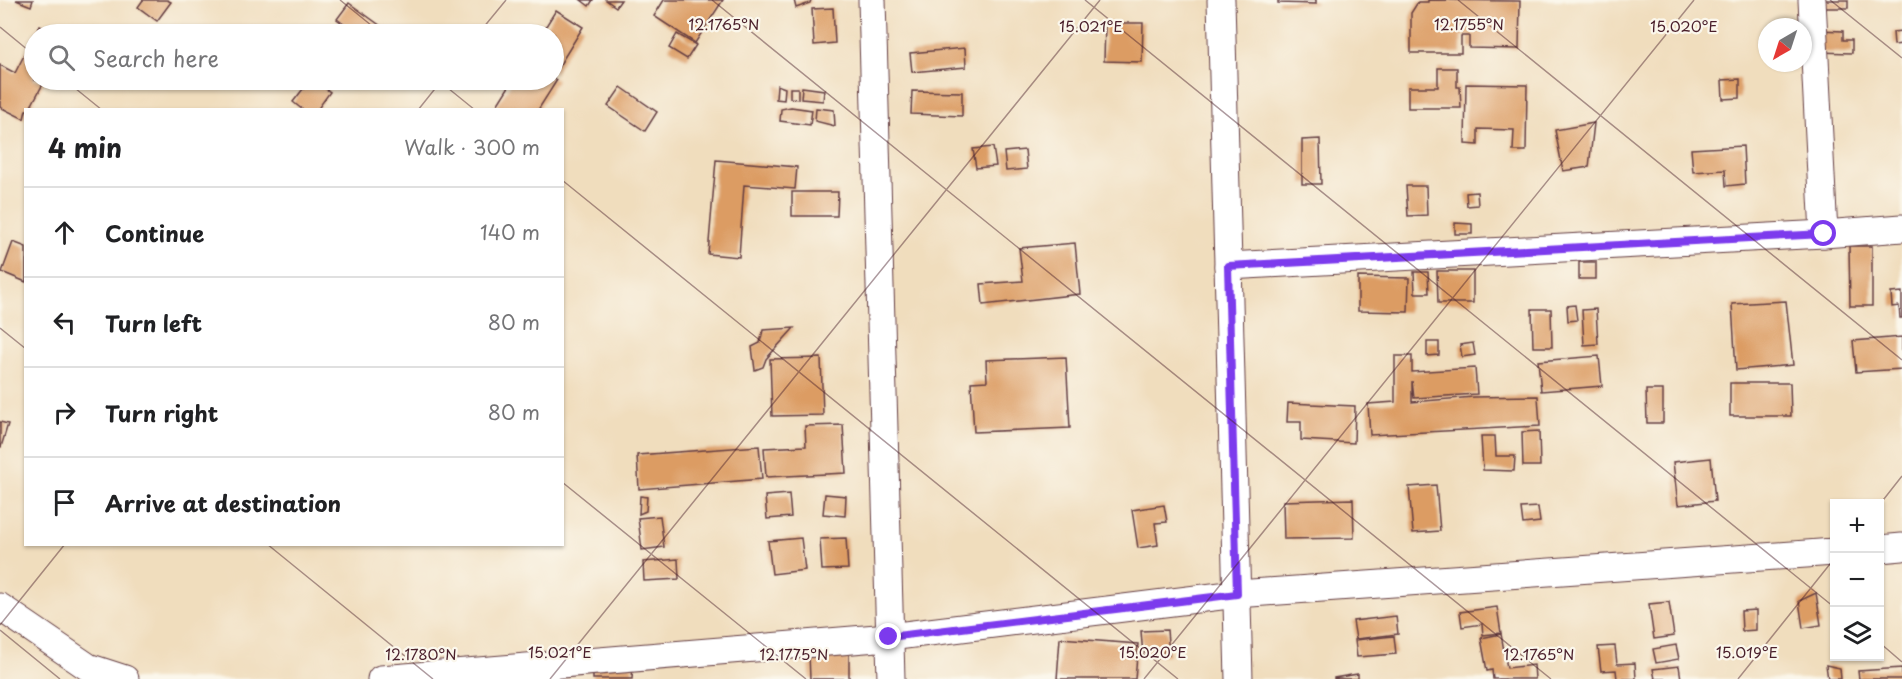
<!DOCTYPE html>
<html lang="en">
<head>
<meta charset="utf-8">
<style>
  body { margin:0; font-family:"Playpen Sans",sans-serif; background:#f6f6f6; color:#202124 }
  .controls { position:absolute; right:18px; bottom:18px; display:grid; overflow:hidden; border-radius:0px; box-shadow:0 2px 4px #0004 }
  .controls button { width:54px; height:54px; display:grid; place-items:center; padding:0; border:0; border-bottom:2px solid #e0e0e0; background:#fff; color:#202124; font:30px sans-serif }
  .compass { position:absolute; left:1758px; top:18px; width:54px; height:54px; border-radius:50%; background:#fff; box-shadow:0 2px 4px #0004; rotate:219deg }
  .stop { position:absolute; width:18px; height:18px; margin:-14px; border:4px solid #7c3aed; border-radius:50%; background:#fff }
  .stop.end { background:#7c3aed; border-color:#fff; box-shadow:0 2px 6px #0008 }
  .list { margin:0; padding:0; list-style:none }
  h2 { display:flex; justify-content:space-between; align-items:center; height:78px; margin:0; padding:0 24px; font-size:26px }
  h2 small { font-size:20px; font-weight:400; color:#757577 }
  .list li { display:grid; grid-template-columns:39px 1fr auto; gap:18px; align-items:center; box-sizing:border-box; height:90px; padding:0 24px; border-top:2px solid #e0e0e0 }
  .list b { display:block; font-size:22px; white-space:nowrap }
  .list em { font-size:20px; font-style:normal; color:#757577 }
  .icon { flex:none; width:33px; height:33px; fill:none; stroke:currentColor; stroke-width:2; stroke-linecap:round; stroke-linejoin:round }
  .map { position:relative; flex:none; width:1902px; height:679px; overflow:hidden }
  .search { position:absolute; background:#fff; box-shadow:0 2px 4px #0004; left:24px; top:24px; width:540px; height:66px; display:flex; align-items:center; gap:15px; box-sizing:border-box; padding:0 21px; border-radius:33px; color:#757577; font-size:22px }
  .panel { position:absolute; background:#fff; box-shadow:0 2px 4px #0004; left:24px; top:108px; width:540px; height:438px; border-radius:0px }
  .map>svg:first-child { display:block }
</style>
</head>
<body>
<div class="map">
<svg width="1902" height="679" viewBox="0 0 1902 679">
  <rect width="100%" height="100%" fill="#fbf7ec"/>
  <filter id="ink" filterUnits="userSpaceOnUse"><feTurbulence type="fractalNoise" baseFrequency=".0167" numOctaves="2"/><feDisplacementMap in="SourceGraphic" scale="12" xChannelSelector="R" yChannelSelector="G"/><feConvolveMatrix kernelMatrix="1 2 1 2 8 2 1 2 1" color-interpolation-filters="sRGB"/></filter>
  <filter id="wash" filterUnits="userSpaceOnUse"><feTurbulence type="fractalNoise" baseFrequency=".008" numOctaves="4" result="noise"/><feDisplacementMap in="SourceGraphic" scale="24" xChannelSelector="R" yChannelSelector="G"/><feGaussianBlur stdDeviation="1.35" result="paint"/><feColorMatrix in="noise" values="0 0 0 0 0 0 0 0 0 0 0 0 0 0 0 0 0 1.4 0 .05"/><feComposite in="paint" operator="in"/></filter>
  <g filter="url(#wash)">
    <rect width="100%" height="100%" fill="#f0ddbd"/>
    <g id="blocks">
      <g fill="#dc9c63">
        <path d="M16 0H33L31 6Z"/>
        <path d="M143 0H167L171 2 157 21 138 7Z"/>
        <path d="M581 0H593L589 6Z"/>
        <path d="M606 0H621L616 7Z"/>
        <path d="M664 0H723L695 43 654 16Z"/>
        <path d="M794 0H811L810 3 796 8Z"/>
        <path d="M1278 0H1316V4L1278 3Z"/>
        <path d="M1428 0 1520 1 1519 49 1469 48V36H1461V53H1411V13L1418 2H1428Z"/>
        <rect x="1813" y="0" width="35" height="8"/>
        <path d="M349 3 392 34H357L337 19Z"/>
        <path d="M833 8 835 43 814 45 812 9Z"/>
        <path d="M556 10 583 27 554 74V34H541Z"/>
        <path d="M1105 23H1143L1142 62 1104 61Z"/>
        <path d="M40 26 55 34H35Z"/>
        <path d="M1817 30 1843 31V40H1852V53L1816 52Z"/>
        <path d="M1901 31 1902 44 1894 45 1893 32Z"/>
        <path d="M677 34 696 45 687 59 669 48Z"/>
        <path d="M34 36V80H45L29 110H26L24 119 0 107V65L15 73Z"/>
        <path d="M965 48 966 67 912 72 910 53Z"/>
        <path d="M1438 68H1457V87H1460L1461 108H1408V87H1438Z"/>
        <path d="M554 78 557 80 538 110H494L513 80Z"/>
        <path d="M1740 79V98L1723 99 1722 80Z"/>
        <path d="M310 80H314L330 92 317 110H303L293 102Z"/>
        <path d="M1466 84 1527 85 1526 151H1513L1514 130 1478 129V145L1465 144Z"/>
        <path d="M777 85 785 88 784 100 776 99Z"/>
        <path d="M621 87 657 112 645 131 608 106Z"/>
        <path d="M802 87 824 90 823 101 801 99Z"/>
        <path d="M790 88H798V99L790 98Z"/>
        <path d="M912 91 962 92V116L911 114Z"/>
        <path d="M791 107 812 110 810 125 780 121 781 109Z"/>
        <path d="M816 108 834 110 835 126 815 121Z"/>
        <path d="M1594 123 1589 167 1563 171 1555 130Z"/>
        <path d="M1320 139 1321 184H1302V140Z"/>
        <path d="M1743 146 1745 184 1726 186 1725 170 1693 172 1691 149Z"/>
        <path d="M993 147 996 166 976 168 973 149Z"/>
        <path d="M1025 150 1027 169 1006 171 1004 152Z"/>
        <path d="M716 160 797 167 795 189 744 185 739 257 708 254Z"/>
        <path d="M1406 186H1426L1427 215 1408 216Z"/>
        <path d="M792 192H838L837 216H792Z"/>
        <path d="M1477 192 1478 205 1467 206 1466 193Z"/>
        <path d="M1455 223 1472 224V234H1455Z"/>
        <path d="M13 242 26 247V282L2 272Z"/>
        <path d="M1075 243 1080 294 983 305 981 284 1023 281 1019 248Z"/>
        <path d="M1849 246H1872V306H1850Z"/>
        <rect x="1579" y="262" width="17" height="17"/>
        <path d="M1437 271H1473V303H1438Z"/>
        <path d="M1414 272H1428L1429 293H1415Z"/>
        <path d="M1358 277 1409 278 1408 312 1358 311Z"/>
        <path d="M1902 292V318H1900L1899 306 1892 307 1891 293Z"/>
        <path d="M1786 301 1793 365 1736 370 1732 304Z"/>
        <path d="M1575 305 1577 320 1568 321 1567 306Z"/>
        <path d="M1532 309H1551L1552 347H1533Z"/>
        <path d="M1596 309 1598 344 1584 345 1582 310Z"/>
        <path d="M794 328 766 359 763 367 755 370 752 347 760 343 763 330Z"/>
        <path d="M1902 337V369L1856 372 1853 341Z"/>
        <path d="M1427 342H1439V355L1427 356Z"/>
        <path d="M1473 343 1475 355 1462 357 1460 345Z"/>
        <path d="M1395 356H1412V372L1475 368 1477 394 1414 398 1412 381V402L1474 397 1538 396 1540 426 1370 435 1368 404 1395 402Z"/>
        <path d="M1599 356 1602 386 1541 391 1538 361Z"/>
        <path d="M1066 357 1070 428 974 432 971 382 987 381 986 360Z"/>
        <path d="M821 358 823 415 772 416 770 359Z"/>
        <path d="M1730 383H1790L1791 416H1730Z"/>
        <path d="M1646 390H1663V423H1647Z"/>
        <path d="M1288 403 1355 406 1354 443 1301 440V422H1287Z"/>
        <path d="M0 422 8 424 1 447H0Z"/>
        <path d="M843 425 846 473 766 477 764 448 806 446 805 426Z"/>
        <path d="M1539 431 1540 466H1523L1522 432Z"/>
        <path d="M1481 436H1495L1496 456H1515L1514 471 1483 470Z"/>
        <path d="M759 446 762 479 639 489 637 455Z"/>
        <path d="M1711 458 1715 501 1678 505 1673 462Z"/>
        <path d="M1436 485 1440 531 1413 533 1409 487Z"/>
        <path d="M789 494 791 517 767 519 765 496Z"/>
        <path d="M825 494 846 496 845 516 823 514Z"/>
        <path d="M640 496 647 497 646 511 639 514Z"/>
        <path d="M1353 499 1354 538 1284 539 1283 501Z"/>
        <path d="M1164 505 1167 522 1155 523 1158 545 1138 548 1132 510Z"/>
        <path d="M1538 507 1540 522 1523 524 1521 508Z"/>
        <path d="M660 516 664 547 642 550 638 518Z"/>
        <path d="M801 538 805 570 772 574 768 541Z"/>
        <path d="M846 538 848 569 822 570 820 539Z"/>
        <path d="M678 559 679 579 644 581 643 562Z"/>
        <path d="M1816 593 1821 625 1803 628 1799 601Z"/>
        <path d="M1669 602 1674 636 1654 639 1649 604Z"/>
        <path d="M1497 607 1501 633 1483 635 1482 624 1462 627 1460 612Z"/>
        <path d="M1756 610V630L1742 631 1741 611Z"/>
        <path d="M1396 616 1398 634 1356 639 1353 621Z"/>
        <path d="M1167 630 1169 655 1143 656 1141 631Z"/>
        <path d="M1501 634 1507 668 1534 665 1535 679H1493L1492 670 1487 671 1481 638Z"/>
        <path d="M1394 636 1396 654 1357 657 1355 640Z"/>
        <path d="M1060 638 1138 644 1135 679H1057Z"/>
        <path d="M1676 645 1679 659 1656 663 1653 649Z"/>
        <path d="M1615 646 1617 664 1635 663 1636 679H1617L1616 670 1601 671 1598 647Z"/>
        <path d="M849 652V679H810L809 653Z"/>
        <path d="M593 663 633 665 632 679H593Z"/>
        <path d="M1826 665 1840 668 1841 679H1828Z"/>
        <path d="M1679 666 1681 679H1655L1653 669Z"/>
        <path d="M1902 668V679H1859L1858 671Z"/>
        <path d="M1358 674V679H1334V678Z"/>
      </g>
    </g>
  </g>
  <g filter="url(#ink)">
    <use href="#blocks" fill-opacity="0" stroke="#633c41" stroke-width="1.5"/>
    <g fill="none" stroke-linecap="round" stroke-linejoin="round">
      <g stroke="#633c41" stroke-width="29">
        <g id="minor">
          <path d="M872 0 891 679"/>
          <path d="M1221 0 1239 679"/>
          <path d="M1812 0 1824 234"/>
          <path d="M1228 266 1824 234 1902 228"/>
          <path d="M1880 549 1902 547"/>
          <path d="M0 607 88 667 125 679"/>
          <path d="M381 679 889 637 1237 594 1834 552"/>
        </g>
      </g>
      <use href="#minor" stroke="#fff" stroke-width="27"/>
    </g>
  </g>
  <g fill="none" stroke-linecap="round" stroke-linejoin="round" filter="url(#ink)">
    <path stroke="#7c3aed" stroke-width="8" d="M889 637 1237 594 1228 266 1824 234"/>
  </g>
  <path fill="none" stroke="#4a1f2b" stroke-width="1.5" stroke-opacity="0.45" d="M340 0 382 34M712 0 1551 679M1085 0 1834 607M1458 0 1902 360M1830 0 1902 58M0 27 34 55M478 34 506 0M65 80 102 110M438 80 475 110M418 110 442 80M562 180 1178 679M0 328 26 349M562 482 806 679M1880 504 1902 476M267 544 433 679M0 625 65 544M0 630 60 679M1880 643 1902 662M550 679 1100 0M1144 679 1694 0M1738 679 1834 559"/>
  <g font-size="15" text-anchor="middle" fill="#4a1f2b" stroke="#fbf7ec" stroke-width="4.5" stroke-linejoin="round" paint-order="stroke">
    <text x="724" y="30">12.1765°N</text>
    <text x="1469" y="30">12.1755°N</text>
    <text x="1091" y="32">15.021°E</text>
    <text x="1684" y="32">15.020°E</text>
    <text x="560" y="658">15.021°E</text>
    <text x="1153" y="658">15.020°E</text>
    <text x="1747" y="658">15.019°E</text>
    <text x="421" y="660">12.1780°N</text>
    <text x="794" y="660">12.1775°N</text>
    <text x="1539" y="660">12.1765°N</text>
  </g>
</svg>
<div class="controls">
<button>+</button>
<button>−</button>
<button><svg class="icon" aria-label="layers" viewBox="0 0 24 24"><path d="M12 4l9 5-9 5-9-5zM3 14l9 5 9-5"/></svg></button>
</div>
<svg class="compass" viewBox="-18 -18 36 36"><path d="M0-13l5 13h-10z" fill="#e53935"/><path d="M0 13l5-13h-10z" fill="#757577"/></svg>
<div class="stop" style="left:1824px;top:234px"></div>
<div class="stop end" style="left:889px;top:637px"></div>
<div class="search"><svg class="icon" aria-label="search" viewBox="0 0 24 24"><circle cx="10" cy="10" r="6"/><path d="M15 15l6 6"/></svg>Search here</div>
<section class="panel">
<h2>4 min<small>Walk · 300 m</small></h2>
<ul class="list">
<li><svg class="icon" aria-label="ahead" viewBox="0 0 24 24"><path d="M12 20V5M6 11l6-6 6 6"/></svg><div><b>Continue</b></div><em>140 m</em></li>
<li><svg class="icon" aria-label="left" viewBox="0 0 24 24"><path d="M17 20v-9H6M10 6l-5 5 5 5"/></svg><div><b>Turn left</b></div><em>80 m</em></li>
<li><svg class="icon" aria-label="right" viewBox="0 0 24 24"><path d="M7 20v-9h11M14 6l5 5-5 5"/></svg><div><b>Turn right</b></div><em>80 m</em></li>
<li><svg class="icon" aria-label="arrive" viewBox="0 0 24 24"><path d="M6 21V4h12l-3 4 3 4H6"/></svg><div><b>Arrive at destination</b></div></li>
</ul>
</section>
</div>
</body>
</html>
